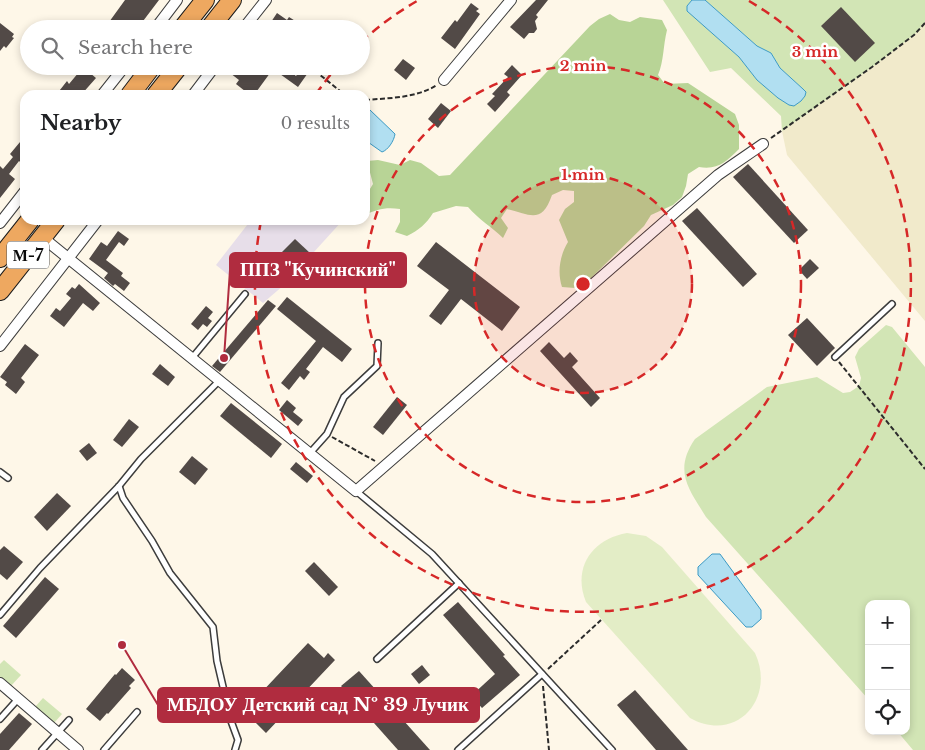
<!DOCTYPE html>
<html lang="en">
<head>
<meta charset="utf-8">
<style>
  body { margin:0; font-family:"Libre Baskerville",serif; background:#f2f2f2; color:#202124 }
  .controls { position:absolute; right:15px; bottom:15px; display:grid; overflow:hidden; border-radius:10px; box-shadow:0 2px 8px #0003 }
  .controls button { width:45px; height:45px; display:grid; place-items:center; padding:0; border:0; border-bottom:1px solid #e0e0e0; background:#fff; color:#202124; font:25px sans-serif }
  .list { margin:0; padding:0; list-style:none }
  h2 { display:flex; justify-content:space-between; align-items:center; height:65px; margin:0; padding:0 20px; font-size:21px }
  h2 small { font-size:16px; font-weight:400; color:#757577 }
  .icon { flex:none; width:28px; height:28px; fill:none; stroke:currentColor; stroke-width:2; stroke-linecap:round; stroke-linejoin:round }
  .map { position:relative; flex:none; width:925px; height:750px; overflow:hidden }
  .search { position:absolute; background:#fff; box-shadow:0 2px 8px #0003; left:20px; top:20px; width:350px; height:55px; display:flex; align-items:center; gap:12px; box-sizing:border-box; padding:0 18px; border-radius:28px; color:#757577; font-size:19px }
  .panel { position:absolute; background:#fff; box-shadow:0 2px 8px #0003; left:20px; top:90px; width:350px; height:135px; border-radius:15px }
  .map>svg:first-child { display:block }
</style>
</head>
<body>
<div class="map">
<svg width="925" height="750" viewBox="0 0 925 750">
  <rect width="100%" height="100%" fill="#fef7e8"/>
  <path fill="#e7dee9" d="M251 220H343L284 285 263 303 216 265Z"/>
  <path fill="#f1eacb" d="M925 23V321L787 155 782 131 872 67 914 35Z"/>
  <g fill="#d2e5b5">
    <path d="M663 0H692L687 6 688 11 739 57 757 80 778 98 789 105H794L801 101 805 96 806 92 803 89 780 68 771 53 757 46 705 0H925V23L914 35 872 67 782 131 781 116 731 68 710 72Z"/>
    <path d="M886 325 892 327 925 367V750H913L897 731H906V604H869V700L706 517C689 489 673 471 695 439L767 387 817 377 843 393 850 392 859 386 861 378 855 357 859 349Z"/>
    <path d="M4 660 21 675 10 687 0 678V664Z"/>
    <path d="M43 698 62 714 54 723 35 707Z"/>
  </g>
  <path fill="#b8d496" d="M610 14 619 20 630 22 640 17 662 20 667 30C663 46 664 61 658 75L665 84 688 83 735 114 739 125V149C726 162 718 170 699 167L688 174 686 186 682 197 673 205 651 215 644 226 586 283 575 288 562 287C557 272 560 255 568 242L559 220 565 209 574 202V191L563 190 552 195C542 224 531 215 507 209L501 218 508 228 503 238C492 227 478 219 468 207L456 206 433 213C426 224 419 230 407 236L395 232 400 222V209C386 207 377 209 365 215V197L373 184 367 161 378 160 400 165 410 160 421 163 439 176 450 175 590 26 599 19Z"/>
  <path fill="#e3edc6" d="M627 533 646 536 662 547 755 653C776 698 737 744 690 718L586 602C572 568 592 539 627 533Z"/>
  <g fill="#b1dff1" stroke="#3c9ac4">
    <path d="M692 0H705L757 46 771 53 780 68 803 89 806 92 805 96 801 101 794 106 789 105 778 98 757 80 739 57 687 11V6Z"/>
    <path d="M365 109 370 110 395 134C394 141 388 150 382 152L365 140Z"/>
    <path d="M712 554H720L761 610V619L752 627H746L698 575V567Z"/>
  </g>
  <g fill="#524a47">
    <path d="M125 0H159L137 29 127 23 123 29H104Z"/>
    <path d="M536 0H548L536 15 538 17 535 21 537 29 534 33H529L524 39 510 27Z"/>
    <path d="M471 3 479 9 476 11 480 14 455 49 441 38 455 20 457 22Z"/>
    <path d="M841 7 875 43 855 62 821 26Z"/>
    <path d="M277 13 287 20 289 17 308 29H282L271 22Z"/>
    <path d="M0 23 14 34 12 37 14 38 6 48 4 46 0 51Z"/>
    <path d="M403 59 415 68 406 80 394 70Z"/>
    <path d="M512 65 522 75 507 92 510 95 495 112 487 104 495 96 492 94 508 77 504 74Z"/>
    <path d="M72 66H88L92 70 90 73 96 78 81 95H56L67 81 69 84 79 72Z"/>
    <path d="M235 66 247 75 249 71 254 75 260 66H283L296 76 304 66 310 70 298 87 273 69 254 95H250L236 84 239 80 230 73Z"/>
    <path d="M441 103 451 111 438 128 428 119Z"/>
    <path d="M25 136V166L19 161 9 174 15 179 0 198V166L3 169 13 157 10 154Z"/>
    <path d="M748 164 808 230 794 243 733 177Z"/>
    <path d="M697 208 757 274 743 287 682 221Z"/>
    <path d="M118 231 129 239 124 246 119 242 106 260 123 273 121 276 130 283 124 291 115 284 113 286 104 278 108 273 89 259 101 242 107 246Z"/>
    <path d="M295 239 311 254 298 269 281 253Z"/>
    <path d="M436 242 520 307 502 331 461 299 441 325 429 316 449 290 417 266Z"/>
    <path d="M810 259 819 268 807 279 799 270Z"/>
    <path d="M234 268 248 279 243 285 229 274Z"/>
    <path d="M79 284 100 303 93 311 83 303 64 327 50 316 56 308 60 311 71 298 66 294 72 287 75 289Z"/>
    <path d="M287 297 352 349 342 362 323 347 306 369 310 372 304 380 300 376 289 390 281 383 316 341 277 309Z"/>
    <path d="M268 300 276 306 220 372 212 366Z"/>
    <path d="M206 306 213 312 208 318 212 321 207 327 203 324 198 330 191 324Z"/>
    <path d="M807 318 835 348 817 366 788 335Z"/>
    <path d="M549 342 564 358 570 352 578 361 572 367 600 398 591 407 540 351Z"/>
    <path d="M25 344 39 355 21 378 25 382 16 394 5 385 7 382 0 377Z"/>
    <path d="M160 364 175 377 168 386 152 374Z"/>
    <path d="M397 397 407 405 383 435 373 427Z"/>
    <path d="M287 400 296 408 293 412 303 420 298 426 279 410Z"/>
    <path d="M231 403 282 444 271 458 220 416Z"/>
    <path d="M129 419 139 427 122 447 113 440Z"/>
    <path d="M89 443 97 453 87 461 79 451Z"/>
    <path d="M192 456 208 469 195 485 179 472Z"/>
    <path d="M296 462 313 476 307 483 290 469Z"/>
    <path d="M57 493 71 506 47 531 34 517Z"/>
    <path d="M4 546 23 562 7 580 0 574V550Z"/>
    <path d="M314 562 338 587 329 596 305 571Z"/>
    <path d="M45 577 59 589 16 638 3 626Z"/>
    <path d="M458 602 505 655 503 656 520 675 482 708 471 696 495 674 443 615Z"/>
    <path d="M308 643 324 658 328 653 335 660 266 733 251 718 247 723 239 716Z"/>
    <path d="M422 665 430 675 419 684 411 674Z"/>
    <path d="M122 668 135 680 129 686 131 688 108 714 107 713 100 721 86 709 115 674 116 675Z"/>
    <path d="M359 671 430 750H398L341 686Z"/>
    <path d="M635 690 688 750H656L617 705Z"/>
    <path d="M19 713 32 724 9 750H0V734Z"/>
  </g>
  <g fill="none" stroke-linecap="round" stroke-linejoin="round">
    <g stroke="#3d3d3d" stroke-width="8">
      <g id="service">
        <path d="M835 357 892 304"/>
        <path d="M192 358 245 294"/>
        <path d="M310 453 327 434 344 397 377 366 378 343"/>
        <path d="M0 472 8 478"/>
        <path d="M119 486 123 498 152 541 170 573 213 627 217 661 231 721 238 740 235 750"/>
        <path d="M356 491 432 554 612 750"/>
        <path d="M0 615 40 568 119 486 141 459 219 381"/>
        <path d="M377 659 459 583"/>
        <path d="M0 719 18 699"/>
        <path d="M42 750 69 720"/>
        <path d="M104 750 137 712"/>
        <path d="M458 750 542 674"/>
      </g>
    </g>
    <g stroke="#3d3d3d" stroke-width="12">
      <g id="minor">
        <path d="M155 29 177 0"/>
        <path d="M243 29 266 0"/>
        <path d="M444 80 511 0"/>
        <path d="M102 95 125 66"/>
        <path d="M193 95 215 66"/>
        <path d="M0 223 25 191"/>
        <path d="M42 237 356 491 718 175 763 144"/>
        <path d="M0 346 98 220"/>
        <path d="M0 683 78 750"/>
      </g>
    </g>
    <g stroke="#1b1b1b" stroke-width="20">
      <g id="trunk">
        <path d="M182 29 205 0"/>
        <path d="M209 29 232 0"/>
        <path d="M130 95 152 66"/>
        <path d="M156 95 179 66"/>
        <path d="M0 258 30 220"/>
        <path d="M0 291 56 220"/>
      </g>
    </g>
    <g stroke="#2c2c2c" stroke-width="2" stroke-dasharray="5 2.5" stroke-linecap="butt">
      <path d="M309 66 345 95"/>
      <path d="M365 100C390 98 416 98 437 85"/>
      <path d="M771 138 872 67 914 35 925 23"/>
      <path d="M839 362 925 469"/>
      <path d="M332 437 375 461"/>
      <path d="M548 669 601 620"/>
      <path d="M543 686 549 750"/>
    </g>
    <use href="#service" stroke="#fff" stroke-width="5"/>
    <use href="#minor" stroke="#fff" stroke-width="10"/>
    <use href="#trunk" stroke="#eea860" stroke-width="18"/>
  </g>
  <circle cx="583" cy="284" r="109" fill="#d62828" fill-opacity=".12"/>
  <g fill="none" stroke="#d62828" stroke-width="2.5" stroke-dasharray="9 6">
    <circle cx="583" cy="284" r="109"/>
    <circle cx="583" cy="284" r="218"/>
    <path d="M316 94A328 328 0 0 1 337 67M361 42A328 328 0 0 1 417 1M749 1A328 328 0 1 1 261 221"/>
  </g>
  <g text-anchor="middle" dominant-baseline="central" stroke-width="5" stroke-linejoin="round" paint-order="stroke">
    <rect fill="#fff" stroke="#545454" stroke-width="1" x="7" y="241.5" width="42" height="27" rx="4"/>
    <g font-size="16" font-weight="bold" fill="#0a0a0a">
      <text x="28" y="255">М-7</text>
    </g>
  </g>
  <circle cx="583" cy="284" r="8" fill="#d62828" stroke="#fff" stroke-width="2.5"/>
  <g font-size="15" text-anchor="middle" font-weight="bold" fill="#d62828" stroke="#fff" stroke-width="5" stroke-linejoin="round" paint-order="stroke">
    <text x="815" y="57">3 min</text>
    <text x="583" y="71">2 min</text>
    <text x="583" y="180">1 min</text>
  </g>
  <path fill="none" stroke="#b02c3f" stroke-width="2" d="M224 358L230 270M122 645L158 705"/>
  <g fill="#b02c3f" stroke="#fff" stroke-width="2">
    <circle cx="224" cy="358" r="5"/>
    <circle cx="122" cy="645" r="5"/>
  </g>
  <g fill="#b02c3f" stroke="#b02c3f" stroke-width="2">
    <rect x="230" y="253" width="176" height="34" rx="5"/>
    <rect x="158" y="688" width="321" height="34" rx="5"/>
  </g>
  <g font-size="19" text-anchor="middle" font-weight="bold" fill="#fff">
    <text x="318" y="276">ППЗ "Кучинский"</text>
    <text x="318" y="711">МБДОУ Детский сад № 39 Лучик</text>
  </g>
</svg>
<div class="controls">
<button>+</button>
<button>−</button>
<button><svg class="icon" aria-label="locate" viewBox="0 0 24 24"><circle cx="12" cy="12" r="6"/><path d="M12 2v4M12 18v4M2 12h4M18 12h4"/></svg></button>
</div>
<div class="search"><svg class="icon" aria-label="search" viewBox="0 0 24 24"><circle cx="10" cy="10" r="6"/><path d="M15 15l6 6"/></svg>Search here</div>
<section class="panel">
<h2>Nearby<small>0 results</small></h2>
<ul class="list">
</ul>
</section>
</div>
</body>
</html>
